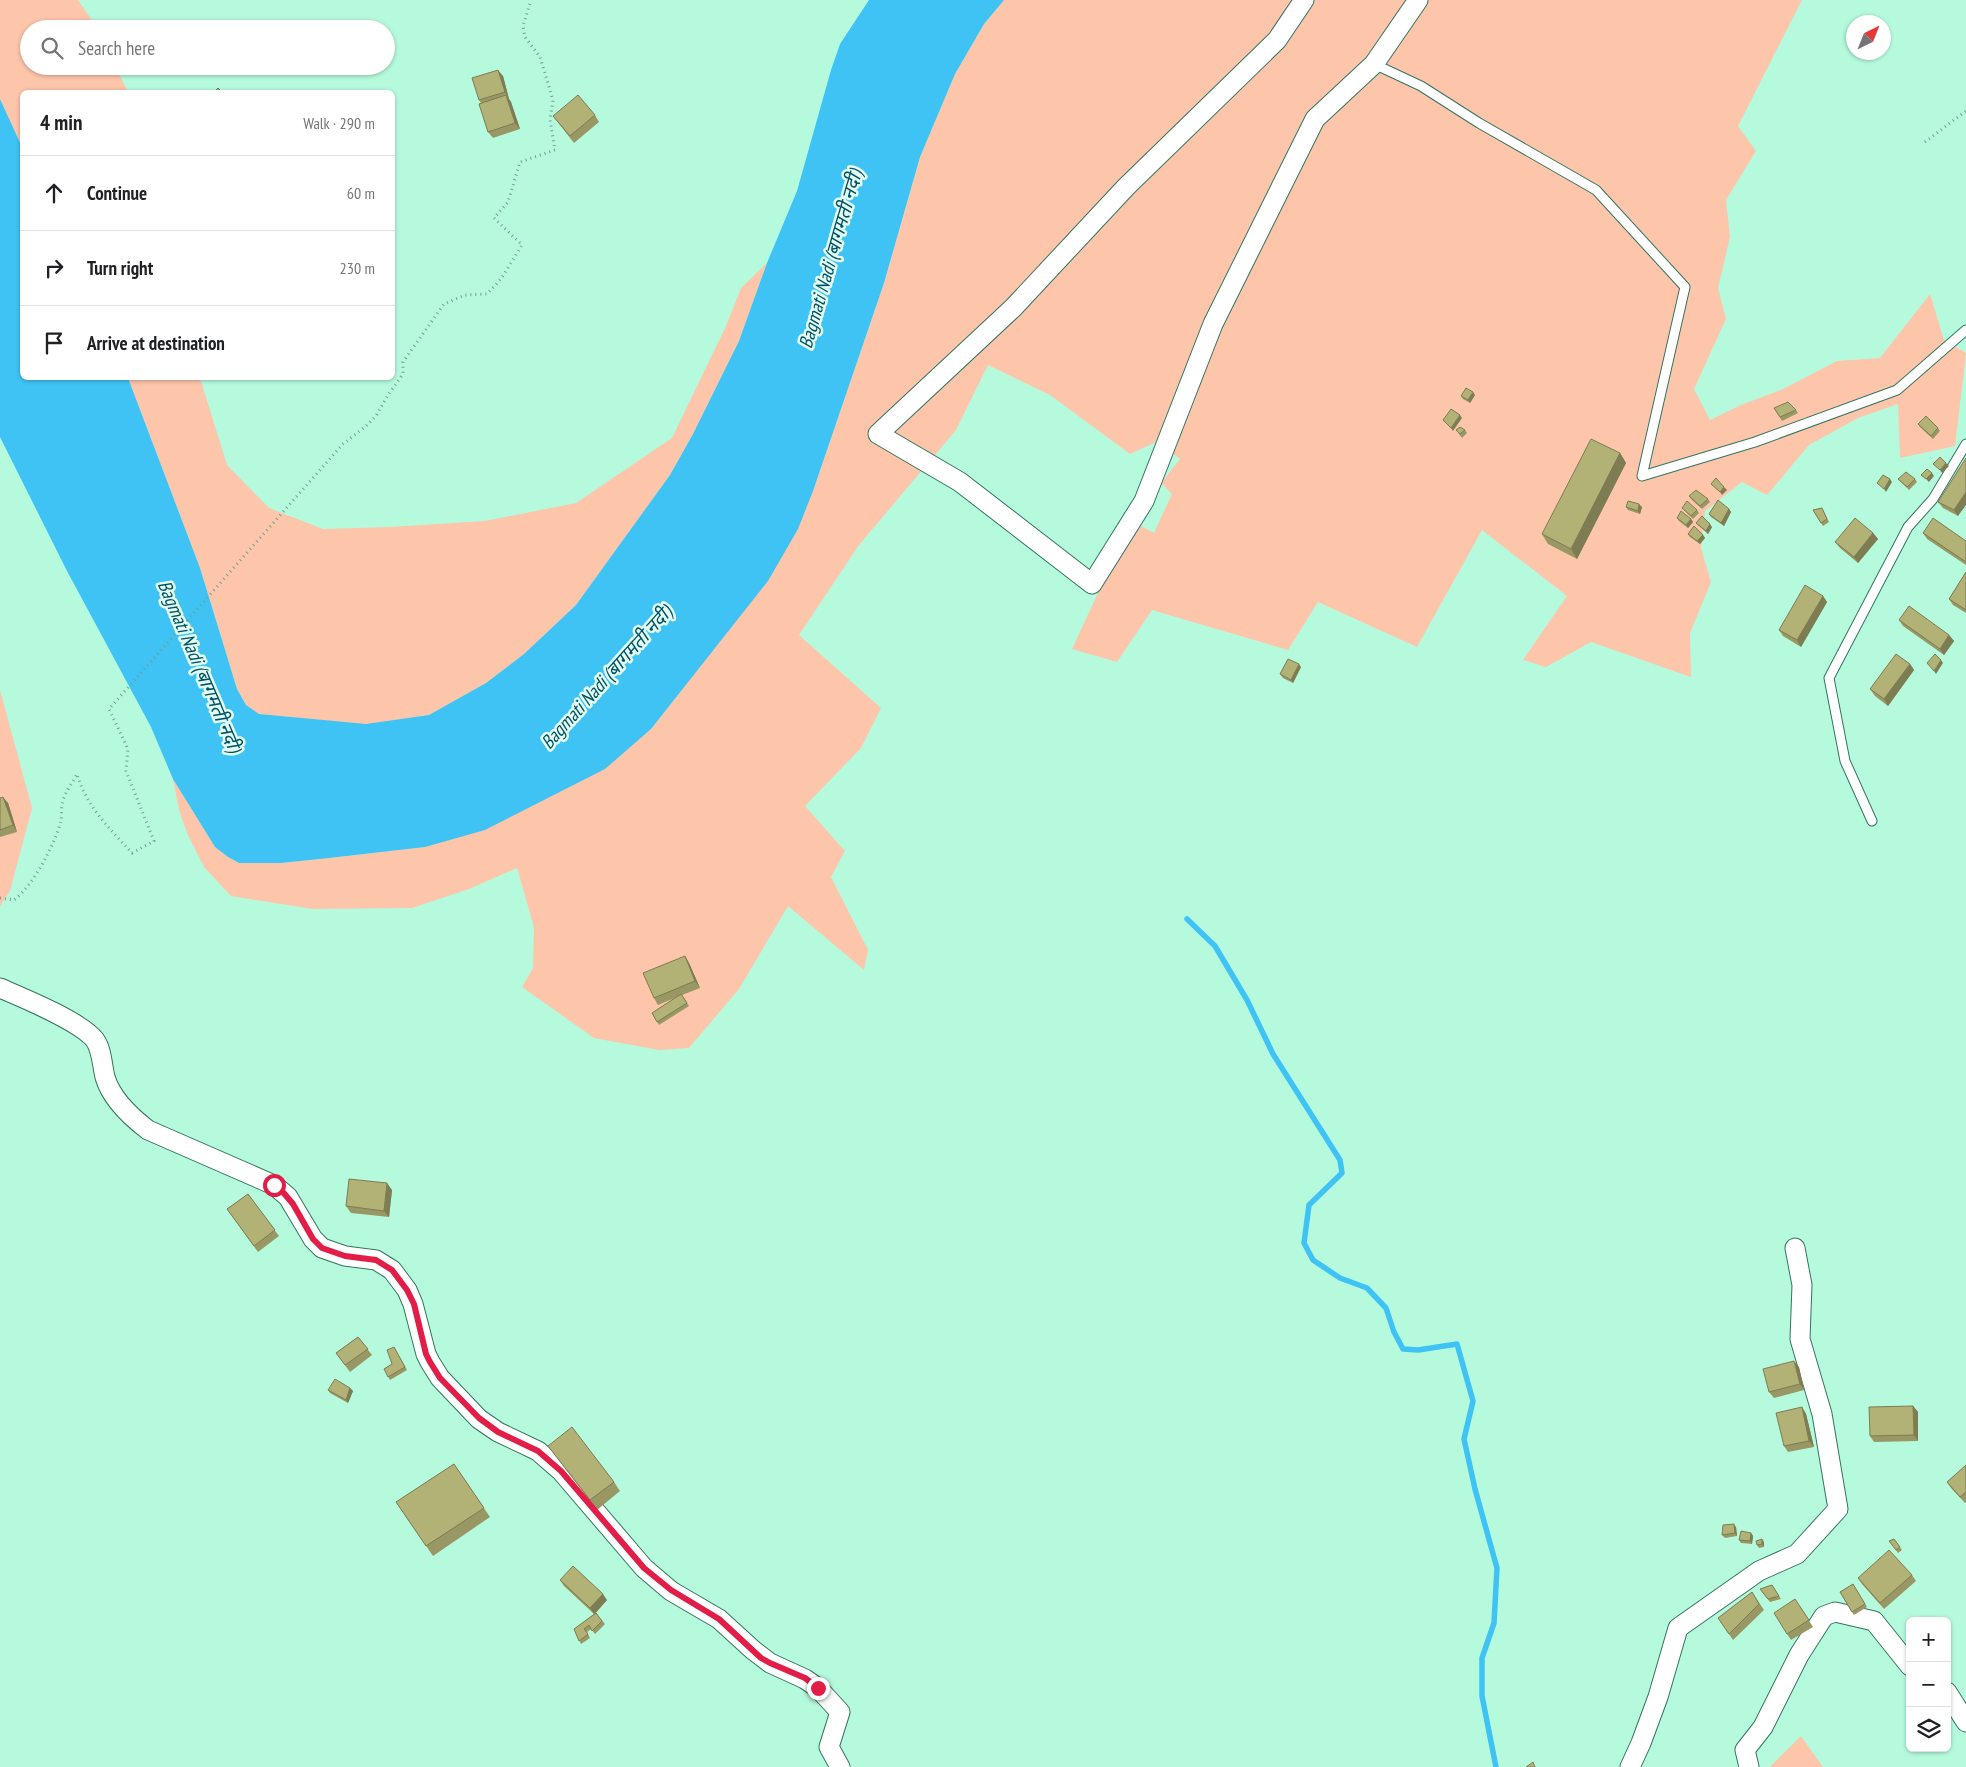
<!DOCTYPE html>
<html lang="en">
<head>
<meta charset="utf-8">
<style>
  body { margin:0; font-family:"PT Sans Narrow","Noto Sans Devanagari",sans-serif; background:#f6f6f6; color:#202124 }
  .controls { position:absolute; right:15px; bottom:15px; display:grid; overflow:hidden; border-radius:8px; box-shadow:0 1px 4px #0004 }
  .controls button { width:45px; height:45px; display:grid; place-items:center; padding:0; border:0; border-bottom:1px solid #e0e0e0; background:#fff; color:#202124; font:25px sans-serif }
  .compass { position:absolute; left:1846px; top:15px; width:45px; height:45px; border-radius:50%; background:#fff; box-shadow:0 1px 4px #0004; rotate:43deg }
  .stop { position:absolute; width:15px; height:15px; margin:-11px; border:4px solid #e11d48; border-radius:50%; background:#fff }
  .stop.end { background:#e11d48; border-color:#fff; box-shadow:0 1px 5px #0008 }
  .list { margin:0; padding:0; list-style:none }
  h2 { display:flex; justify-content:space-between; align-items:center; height:65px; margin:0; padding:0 20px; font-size:21px }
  h2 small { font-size:16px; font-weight:400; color:#757577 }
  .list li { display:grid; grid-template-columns:32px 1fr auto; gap:15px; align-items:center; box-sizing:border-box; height:75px; padding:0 20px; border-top:1px solid #e0e0e0 }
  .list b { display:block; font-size:19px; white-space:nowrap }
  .list em { font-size:16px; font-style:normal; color:#757577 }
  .icon { flex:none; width:28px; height:28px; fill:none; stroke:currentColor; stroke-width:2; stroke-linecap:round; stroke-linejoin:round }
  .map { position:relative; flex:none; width:1966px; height:1767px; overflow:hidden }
  .search { position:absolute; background:#fff; box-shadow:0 1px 4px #0004; left:20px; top:20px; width:375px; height:55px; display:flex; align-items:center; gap:12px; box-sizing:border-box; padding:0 18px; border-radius:28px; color:#757577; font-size:19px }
  .panel { position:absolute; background:#fff; box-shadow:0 1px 4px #0004; left:20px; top:90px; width:375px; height:290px; border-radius:8px }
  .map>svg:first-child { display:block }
</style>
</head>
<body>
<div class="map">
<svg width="1966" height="1767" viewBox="0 0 1966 1767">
  <rect width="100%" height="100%" fill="#b6fade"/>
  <g fill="#fdc5aa">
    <path d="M0 0H78L98 29H29V66H115L128 92H22V147L0 99Z"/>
    <path d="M1004 0H1802L1738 126 1756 151 1726 200 1730 237 1718 288 1726 319 1694 389 1710 420 1741 405 1783 389 1837 361 1880 358 1930 294 1944 340 1966 353 1955 446 1900 458 1898 404 1858 418 1809 445 1767 495 1742 482 1705 511 1701 548 1711 582 1690 633 1691 677 1591 642 1546 667 1523 660 1567 596 1482 530 1417 647 1318 602 1288 650 1152 610 1117 662 1072 649 1097 595 1139 525 1154 533 1172 494 1161 483 1180 459 1156 442 1130 454 1050 395 988 365 956 430 859 545 799 635 881 708 861 748 805 806 845 851 831 877 868 950 864 970 788 906 739 989 689 1048 659 1050 594 1038 522 987 533 968 534 927 517 868 469 889 412 908 313 909 231 896 204 867 187 833 179 810 173 779 215 847 228 857 239 863H281L329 858 425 847 651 729 682 689 813 491 884 283 920 157 955 74 984 24Z"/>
    <path d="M767 263 739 341 693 434 670 475 576 605 524 654 486 683 429 715 366 725 259 714 246 705 237 689 200 568 128 378H200L227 465 269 508 323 529 390 527 485 521 576 503 672 438 726 326 741 288Z"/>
    <path d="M0 690 32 808 10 891 0 906Z"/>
    <path d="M1801 1736 1823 1767H1770Z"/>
  </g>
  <path fill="#3ec3f4" d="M869 0H1004L984 24 955 74 920 157 884 283 813 491 798 529 768 581 651 729 605 769 485 830 425 847 329 858 281 863H239L228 857 215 847 173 779 151 727 67 571 0 437V99L22 147V378H128L200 568 237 689 246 705 259 714 366 724 429 715 486 683 524 654 576 605 670 475 693 434 739 341 767 263 797 191 831 70 840 44Z"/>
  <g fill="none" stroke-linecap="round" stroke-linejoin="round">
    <path stroke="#3ec3f4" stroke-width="5.5" d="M1187 919 1215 946 1247 1000 1273 1054 1340 1160 1342 1173 1309 1205 1304 1243 1313 1260 1340 1278 1367 1288 1386 1308 1394 1332 1403 1349 1418 1350 1457 1344 1473 1401 1464 1439 1475 1489 1497 1568 1494 1623 1482 1658V1696L1496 1767"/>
    <g stroke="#33755e" stroke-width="11">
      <g id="service">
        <path d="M1374 64 1421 86 1479 123 1596 190 1685 287 1642 476 1755 442 1897 390 1966 330"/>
        <path d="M1872 821 1845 761 1829 678 1908 527 1933 499 1966 444"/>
      </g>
    </g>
    <g stroke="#33755e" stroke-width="21">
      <g id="minor">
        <path d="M1304 0 1277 40 1126 187 1013 308 878 434 960 482 1092 584 1144 501 1213 324 1315 119 1374 64 1418 0"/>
        <path d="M0 988C23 998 80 1021 95 1040 102 1050 102 1065 105 1077 111 1098 131 1117 148 1130L274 1185 288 1197 313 1239 322 1248 345 1256 376 1260 392 1270 407 1290 413 1304 426 1354 430 1362 440 1378 479 1419 498 1432 538 1451 561 1471 644 1568 671 1591 719 1619 753 1650 770 1663 805 1679 818 1688 840 1712 829 1747 840 1767"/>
        <path d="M1947 1692 1966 1722"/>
        <path d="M1630 1767 1641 1743 1658 1697 1678 1628 1759 1571 1797 1554 1838 1509 1822 1414 1800 1339 1802 1285 1795 1248"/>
        <path d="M1749 1767 1745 1750 1763 1727 1799 1655 1824 1616 1835 1612 1874 1621 1910 1666"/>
      </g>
    </g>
    <g stroke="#71a28e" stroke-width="3" stroke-dasharray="1 4" stroke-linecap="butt">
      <path d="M1925 142 1966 111"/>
      <path d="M0 898 14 900C33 886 55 844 61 821 62 815 61 808 63 801 65 792 73 782 77 774 86 806 110 829 132 853L154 841 126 771 128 749 109 709 343 444 366 426 376 416 388 395 403 374V362L444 304 465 295 487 294 501 279 522 245 494 218 508 202 520 162 555 150 550 120 553 100 540 57 525 37 523 26 531 0"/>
    </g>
    <use href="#service" stroke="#fff" stroke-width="9"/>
    <use href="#minor" stroke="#fff" stroke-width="19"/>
  </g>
  <g fill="#999865">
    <path d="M503 76 509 99 511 102 520 129 493 138 488 132 481 103 479 100Z"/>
    <path d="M595 115 599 122 574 143 553 116Z"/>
    <path d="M1475 395 1470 403 1463 399 1461 396Z"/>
    <path d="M1774 408 1796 410 1798 413 1782 421Z"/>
    <path d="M1918 424 1938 428 1940 431 1933 439 1920 427Z"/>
    <path d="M1456 430H1465L1467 433 1462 438Z"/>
    <path d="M1620 453 1626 463 1577 559 1548 544 1542 534Z"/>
    <path d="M1966 458 1958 516 1943 508 1938 502Z"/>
    <path d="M1898 479H1915L1917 482 1909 490Z"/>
    <path d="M1689 496 1708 499 1710 502 1702 509 1691 499Z"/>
    <path d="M1626 507H1642L1640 514 1628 510Z"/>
    <path d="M1682 508 1697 510 1699 513 1693 519Z"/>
    <path d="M1822 508 1829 522 1823 526 1813 510Z"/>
    <path d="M1729 509 1731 512 1724 526 1711 517 1709 514Z"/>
    <path d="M1677 518 1691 519 1693 522 1688 528 1679 521Z"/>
    <path d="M1696 523 1712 527 1708 534 1699 526Z"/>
    <path d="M1873 533 1878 539 1858 563 1840 548 1835 542Z"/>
    <path d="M1923 533 1966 541V565L1927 539Z"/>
    <path d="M1688 534 1703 535 1705 538 1700 544 1690 537Z"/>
    <path d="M1966 572V613L1953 605 1949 599Z"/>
    <path d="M1823 596 1827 602 1801 647 1783 636 1779 630Z"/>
    <path d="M1899 620 1949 635 1954 641 1944 655 1903 626Z"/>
    <path d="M1910 664 1914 670 1888 706 1875 696 1870 689Z"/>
    <path d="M1301 667 1293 683 1283 678 1280 674Z"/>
    <path d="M0 798 8 803 17 832 0 837Z"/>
    <path d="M685 956 689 963 700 988 682 995 689 1006 659 1025 652 1013 677 997 658 1005 654 998Z"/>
    <path d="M392 1190 389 1217 351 1213 346 1206Z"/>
    <path d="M248 1194 279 1236 258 1252 227 1209Z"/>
    <path d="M358 1337 372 1355 350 1372 336 1353Z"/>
    <path d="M394 1347 407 1370 390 1380 384 1369 392 1364Z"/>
    <path d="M1799 1367 1804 1390 1774 1398 1769 1392Z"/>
    <path d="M350 1388 353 1391 348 1403 330 1393 328 1390Z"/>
    <path d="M1913 1406 1918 1412V1441L1874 1442 1870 1436Z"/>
    <path d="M1802 1407 1806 1414 1814 1447 1788 1452 1784 1446Z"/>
    <path d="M548 1446 614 1482 620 1491 597 1510Z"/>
    <path d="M454 1464 490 1517 433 1556 396 1502Z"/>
    <path d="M1966 1465V1502L1965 1503 1951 1488 1947 1482Z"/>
    <path d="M1736 1527 1737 1536 1725 1538 1722 1535Z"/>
    <path d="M1751 1533 1753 1536 1752 1544 1741 1543 1739 1540Z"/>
    <path d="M1894 1539 1902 1550 1898 1553 1889 1541Z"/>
    <path d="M1764 1542V1547L1759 1548 1757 1545Z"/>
    <path d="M1912 1575 1916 1581 1884 1609 1862 1584 1858 1578Z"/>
    <path d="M560 1580 607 1600 595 1614 596 1613 605 1624 595 1634 591 1629 587 1632 590 1638 581 1644 574 1629 594 1614 564 1586Z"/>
    <path d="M1853 1584 1867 1607 1854 1615 1840 1592Z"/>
    <path d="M1772 1585 1781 1599 1770 1602 1760 1589Z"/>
    <path d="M1752 1592 1764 1610 1733 1640 1718 1618Z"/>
    <path d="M1800 1606 1813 1627 1791 1640 1787 1634Z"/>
  </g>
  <g fill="#7d7c53">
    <path d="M498 70 503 76 509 99 505 92Z"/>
    <path d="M506 95 511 102 520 129 515 123Z"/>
    <path d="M1473 392 1475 395 1470 403 1468 400Z"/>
    <path d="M1460 415 1462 418 1453 431 1451 428Z"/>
    <path d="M1620 453 1626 463 1577 559 1571 549Z"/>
    <path d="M1946 463 1949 466 1942 473 1940 470Z"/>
    <path d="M1932 473 1934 476 1929 482 1926 479Z"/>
    <path d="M1890 479 1892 482 1886 492 1884 489Z"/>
    <path d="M1724 487 1727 490 1722 495 1720 492Z"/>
    <path d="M1966 492V505L1958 516 1954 510Z"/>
    <path d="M1639 504 1642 507 1640 514 1638 511Z"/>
    <path d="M1729 509 1731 512 1724 526 1721 523Z"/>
    <path d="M1691 519 1693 522 1688 528 1686 525Z"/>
    <path d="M1710 524 1712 527 1708 534 1706 531Z"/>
    <path d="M1873 533 1878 539 1858 563 1854 557Z"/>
    <path d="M1703 535 1705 538 1700 544 1697 541Z"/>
    <path d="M1823 596 1827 602 1801 647 1797 640Z"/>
    <path d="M1949 635 1954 641 1944 655 1940 649Z"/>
    <path d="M1941 660 1943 663 1936 674 1934 671Z"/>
    <path d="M1299 664 1301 667 1293 683 1291 680Z"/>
    <path d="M1910 664 1914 670 1888 706 1884 699Z"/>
    <path d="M3 797 8 803 17 832 13 825Z"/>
    <path d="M685 956 689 963 700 988 695 981Z"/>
    <path d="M387 1183 392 1190 389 1217 384 1211Z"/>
    <path d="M1794 1361 1799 1367 1804 1390 1800 1384Z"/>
    <path d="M350 1388 353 1391 348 1403 346 1400Z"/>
    <path d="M1913 1406 1918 1412V1441L1914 1435Z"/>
    <path d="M1802 1407 1806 1414 1814 1447 1809 1441Z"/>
    <path d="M1734 1524 1736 1527 1737 1536 1735 1533Z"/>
    <path d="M1751 1533 1753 1536 1752 1544 1750 1541Z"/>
    <path d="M1762 1539 1764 1542V1547L1762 1544Z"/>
    <path d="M603 1594 607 1600 594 1614 590 1608Z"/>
  </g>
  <g fill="#b2b176" stroke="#7d7c53">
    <path d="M498 70 505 92 479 100 472 78Z"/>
    <path d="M218 88 222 92H214Z"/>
    <path d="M506 95 515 123 488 132 479 104Z"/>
    <path d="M578 95 595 115 570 136 553 116Z"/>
    <path d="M1466 388 1473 392 1468 400 1461 396Z"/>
    <path d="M1788 402 1796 410 1780 417 1774 408Z"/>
    <path d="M1451 409 1460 415 1451 428 1443 420Z"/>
    <path d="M1926 416 1938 428 1931 436 1918 424Z"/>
    <path d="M1460 427 1465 430 1460 434 1456 430Z"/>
    <path d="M1591 439 1620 453 1571 549 1542 534Z"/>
    <path d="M1940 457 1946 463 1940 470 1933 464Z"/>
    <path d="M1966 458V492L1954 510 1938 502Z"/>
    <path d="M1927 469 1932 473 1926 479 1921 475Z"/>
    <path d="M1906 472 1915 479 1907 487 1898 479Z"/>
    <path d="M1883 475 1890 479 1884 489 1877 483Z"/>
    <path d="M1716 478 1724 487 1720 492 1711 484Z"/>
    <path d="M1696 490 1708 499 1700 506 1689 496Z"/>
    <path d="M1718 500 1729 509 1721 523 1709 514Z"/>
    <path d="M1628 501 1639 504 1638 511 1626 507Z"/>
    <path d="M1687 501 1697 510 1691 516 1682 508Z"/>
    <path d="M1822 508 1827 519 1821 523 1813 510Z"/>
    <path d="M1681 511 1691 519 1686 525 1677 518Z"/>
    <path d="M1702 516 1710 524 1706 531 1696 523Z"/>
    <path d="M1855 518 1873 533 1854 557 1835 542Z"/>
    <path d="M1933 518 1966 541V562L1923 533Z"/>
    <path d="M1694 526 1703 535 1697 541 1688 534Z"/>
    <path d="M1966 572V610L1949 599Z"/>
    <path d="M1805 585 1823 596 1797 640 1779 630Z"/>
    <path d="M1909 606 1949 635 1940 649 1899 620Z"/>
    <path d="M1896 654 1910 664 1884 699 1870 689Z"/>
    <path d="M1935 654 1941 660 1934 671 1927 663Z"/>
    <path d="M1288 659 1299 664 1291 680 1280 674Z"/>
    <path d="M3 797 13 825 0 830V798Z"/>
    <path d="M685 956 695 981 654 998 643 973Z"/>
    <path d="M681 994 687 1003 657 1022 652 1013Z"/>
    <path d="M349 1179 387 1183 384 1211 346 1206Z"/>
    <path d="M248 1194 275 1230 254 1246 227 1209Z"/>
    <path d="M358 1337 368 1349 345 1365 336 1353Z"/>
    <path d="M394 1347 405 1367 388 1377 384 1369 392 1364 387 1350Z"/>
    <path d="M1794 1361 1800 1384 1769 1392 1763 1369Z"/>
    <path d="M335 1379 350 1388 346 1400 328 1390Z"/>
    <path d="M1913 1406 1914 1435 1870 1436 1869 1407Z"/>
    <path d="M1802 1407 1809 1441 1784 1446 1776 1413Z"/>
    <path d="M572 1427 614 1482 590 1500 548 1446Z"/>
    <path d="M454 1464 484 1508 426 1546 396 1502Z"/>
    <path d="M1966 1465V1492L1960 1497 1947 1482Z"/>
    <path d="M1734 1524 1735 1533 1722 1535 1723 1525Z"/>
    <path d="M1741 1531 1751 1533 1750 1541 1739 1540Z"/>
    <path d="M1762 1539V1544L1757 1545 1756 1541Z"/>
    <path d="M1894 1539 1900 1547 1896 1550 1889 1541Z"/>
    <path d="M1889 1550 1912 1575 1880 1603 1858 1578Z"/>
    <path d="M573 1566 603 1594 590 1608 560 1580Z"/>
    <path d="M1853 1584 1865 1604 1852 1612 1840 1592Z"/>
    <path d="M1772 1585 1779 1596 1768 1599 1760 1589Z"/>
    <path d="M1752 1592 1759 1604 1729 1634 1718 1618Z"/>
    <path d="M1795 1599 1809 1620 1787 1634 1774 1613Z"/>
    <path d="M596 1613 602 1621 592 1631 589 1625 584 1629 588 1634 579 1641 574 1629Z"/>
    <path d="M1533 1762 1535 1767H1526Z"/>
  </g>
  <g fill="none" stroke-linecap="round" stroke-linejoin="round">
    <path stroke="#e11d48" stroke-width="6" d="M274 1185 282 1191 293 1204 313 1239 322 1248 345 1256 376 1260 392 1270 407 1290 414 1304 426 1354 430 1362 440 1378 479 1418 498 1432 538 1451 561 1471 644 1568 671 1590 719 1619 761 1658 770 1663 805 1678 818 1688"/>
  </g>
  <g text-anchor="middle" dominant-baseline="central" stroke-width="5" stroke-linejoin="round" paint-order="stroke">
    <g font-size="19" font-style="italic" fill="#015069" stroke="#e3fdf1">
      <text transform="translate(830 259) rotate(-74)">Bagmati Nadi (बागमती नदी)</text>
      <text transform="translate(200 666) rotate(67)">Bagmati Nadi (बागमती नदी)</text>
      <text transform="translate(606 677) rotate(-48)">Bagmati Nadi (बागमती नदी)</text>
    </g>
  </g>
</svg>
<div class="controls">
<button>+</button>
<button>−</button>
<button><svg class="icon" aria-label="layers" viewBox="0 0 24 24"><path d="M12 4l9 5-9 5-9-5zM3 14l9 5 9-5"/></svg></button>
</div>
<svg class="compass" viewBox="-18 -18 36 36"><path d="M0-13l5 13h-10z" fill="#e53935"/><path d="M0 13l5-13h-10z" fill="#757577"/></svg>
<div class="stop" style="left:274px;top:1185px"></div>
<div class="stop end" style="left:818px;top:1688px"></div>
<div class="search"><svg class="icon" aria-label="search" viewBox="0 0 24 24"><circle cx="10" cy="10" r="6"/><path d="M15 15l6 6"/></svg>Search here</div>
<section class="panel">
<h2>4 min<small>Walk · 290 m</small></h2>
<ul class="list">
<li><svg class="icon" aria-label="ahead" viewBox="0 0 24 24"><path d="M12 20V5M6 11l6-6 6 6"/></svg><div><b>Continue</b></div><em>60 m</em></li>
<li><svg class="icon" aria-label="right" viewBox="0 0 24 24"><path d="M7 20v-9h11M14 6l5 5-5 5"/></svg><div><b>Turn right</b></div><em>230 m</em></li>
<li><svg class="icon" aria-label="arrive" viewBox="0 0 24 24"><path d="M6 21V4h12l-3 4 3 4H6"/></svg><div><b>Arrive at destination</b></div></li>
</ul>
</section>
</div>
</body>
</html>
